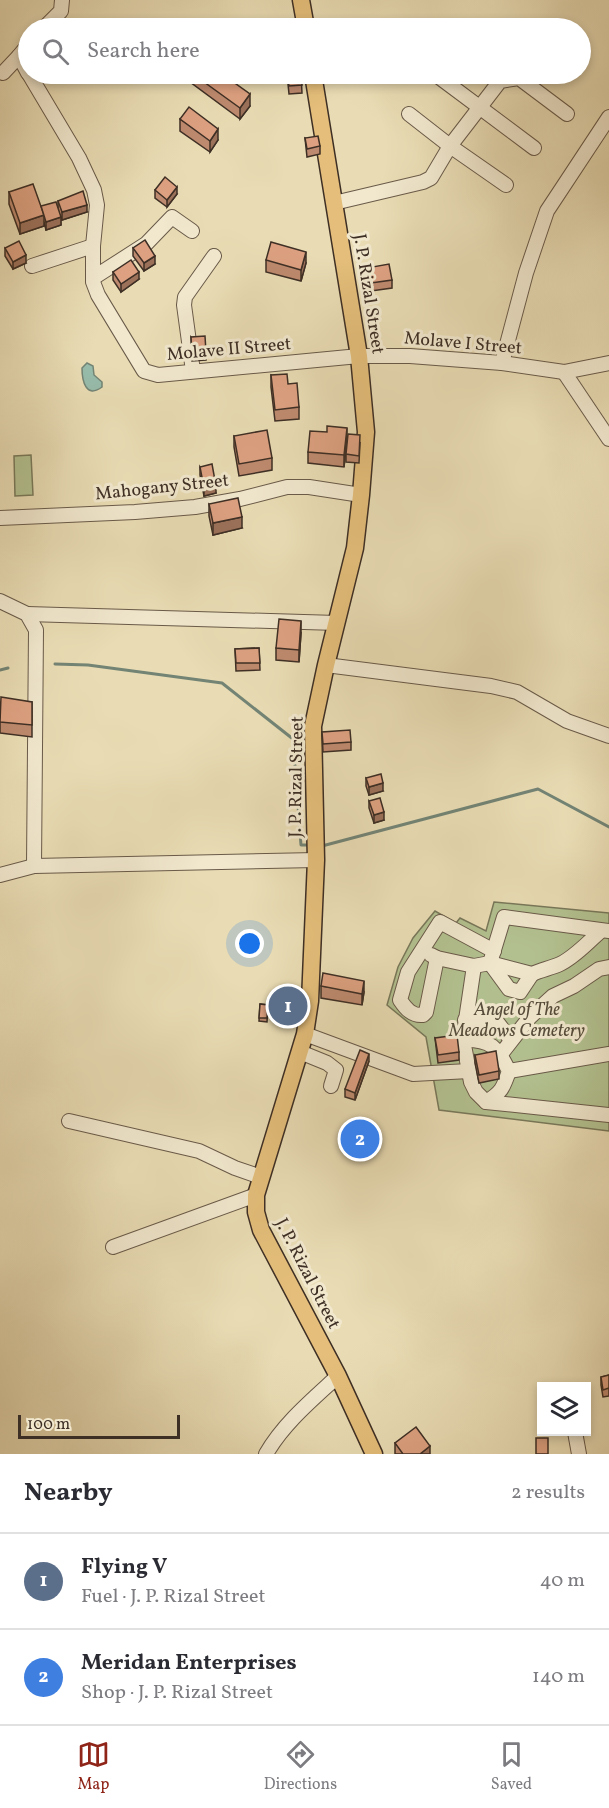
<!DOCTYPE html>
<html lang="en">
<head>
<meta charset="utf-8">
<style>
  body { margin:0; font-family:Vollkorn,serif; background:#f7f7f7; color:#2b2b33 }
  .controls { position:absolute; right:18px; bottom:18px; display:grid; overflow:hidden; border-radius:0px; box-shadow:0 3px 9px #0003 }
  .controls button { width:54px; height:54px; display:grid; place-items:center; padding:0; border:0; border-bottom:2px solid #e1e1e2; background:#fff; color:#2b2b33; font:30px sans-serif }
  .scale { position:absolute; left:18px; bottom:15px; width:162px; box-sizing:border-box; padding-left:6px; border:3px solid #3e2f25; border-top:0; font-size:16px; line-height:21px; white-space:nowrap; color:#3e2f25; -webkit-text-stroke:4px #f1e8ce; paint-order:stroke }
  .you { position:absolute; left:250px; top:944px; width:21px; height:21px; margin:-15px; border:4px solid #fff; border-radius:50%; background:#1a73e8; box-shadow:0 0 0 9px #1a73e833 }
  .badge { display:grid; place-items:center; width:39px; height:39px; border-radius:50%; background:#8f2418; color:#fff; font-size:20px; font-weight:700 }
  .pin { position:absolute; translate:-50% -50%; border:3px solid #fff; box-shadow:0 2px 6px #0006 }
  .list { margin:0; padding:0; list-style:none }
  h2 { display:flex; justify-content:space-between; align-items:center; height:78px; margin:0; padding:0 24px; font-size:26px }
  h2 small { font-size:20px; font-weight:400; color:#7c7c81 }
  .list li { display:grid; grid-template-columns:39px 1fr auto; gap:18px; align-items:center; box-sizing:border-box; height:96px; padding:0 24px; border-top:2px solid #e1e1e2 }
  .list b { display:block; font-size:22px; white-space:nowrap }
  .list p { margin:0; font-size:20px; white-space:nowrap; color:#7c7c81 }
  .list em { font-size:20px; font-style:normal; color:#7c7c81 }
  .icon { flex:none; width:33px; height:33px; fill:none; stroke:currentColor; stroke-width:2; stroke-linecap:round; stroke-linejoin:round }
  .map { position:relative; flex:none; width:609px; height:1454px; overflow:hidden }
  .search { position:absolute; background:#fff; box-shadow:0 3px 9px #0003; left:18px; right:18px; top:18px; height:66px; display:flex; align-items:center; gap:15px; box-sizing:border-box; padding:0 21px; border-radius:33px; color:#7c7c81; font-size:22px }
  .sheet { height:270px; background:#fff }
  nav { display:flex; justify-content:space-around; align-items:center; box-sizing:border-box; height:84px; border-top:2px solid #e1e1e2; background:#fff; font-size:16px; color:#7c7c81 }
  nav a { display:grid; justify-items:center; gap:3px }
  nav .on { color:#8f2418 }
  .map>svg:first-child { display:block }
</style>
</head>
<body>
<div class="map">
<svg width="609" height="1454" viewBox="0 0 609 1454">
  <rect width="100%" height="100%" fill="#e9dcb4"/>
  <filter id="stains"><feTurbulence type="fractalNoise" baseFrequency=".00333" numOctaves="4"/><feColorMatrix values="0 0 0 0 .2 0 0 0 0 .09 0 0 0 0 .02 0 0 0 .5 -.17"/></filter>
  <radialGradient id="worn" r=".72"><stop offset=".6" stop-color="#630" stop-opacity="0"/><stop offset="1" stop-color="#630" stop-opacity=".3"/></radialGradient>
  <g fill="#b3c190" stroke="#78785a" stroke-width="1.5">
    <path d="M31 455 33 495 15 496 14 456Z"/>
    <path d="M494 902 609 913V1131L439 1110 426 1037 387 1005 398 967 413 938 435 911 456 923 460 918 486 931Z"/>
  </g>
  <path fill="#97bcab" stroke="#738475" stroke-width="1.5" d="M87 363 93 366 94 375 102 382V387C86 399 82 381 82 368Z"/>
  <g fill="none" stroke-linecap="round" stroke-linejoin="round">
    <g stroke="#738475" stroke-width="3">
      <path d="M55 664 88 665 222 683 293 739 301 845H307"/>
      <path d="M0 670 8 668"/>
      <path d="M322 846 538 789 609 827"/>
    </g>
    <g stroke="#695a49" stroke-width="16">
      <g id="minor">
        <path d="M44 28 61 11 62 0"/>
        <path d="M28 45 19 56 28 73"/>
        <path d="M3 73 19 56"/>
        <path d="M29 74 79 158 94 190 97 205 93 246V282L98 295 144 371 158 375 359 356H410L502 363 564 372 609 363"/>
        <path d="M435 74 534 148"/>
        <path d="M409 114 450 146 506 185"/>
        <path d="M334 203 423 182 431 178 450 146 500 81 519 78 567 114"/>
        <path d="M32 266 93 246"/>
        <path d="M93 278 146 244 172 217 192 231"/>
        <path d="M502 363 526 273 547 211 609 117"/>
        <path d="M193 371 184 305 185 297 214 256"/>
        <path d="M564 372 609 439"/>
        <path d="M0 518 135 512 195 507 240 499 287 487H309L361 495"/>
        <path d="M0 601 27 614 36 630 34 866"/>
        <path d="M27 614 337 623"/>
        <path d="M326 665 491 686 517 692 567 721 609 736"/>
        <path d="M0 875 34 866 316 860"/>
        <path d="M431 955 437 958 474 966 490 963 532 974C541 970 551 968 560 964 575 957 588 942 601 931"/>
        <path d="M437 958 426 1012 423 1015C412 1016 406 1009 400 1000L408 972 440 922 494 951"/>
        <path d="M474 966 463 1040 471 1082 476 1092 486 1102 609 1115"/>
        <path d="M532 974 520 992 509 989 490 963 504 917 609 931"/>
        <path d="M465 1020 497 1022 511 1040"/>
        <path d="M305 1034 413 1074 469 1071"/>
        <path d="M463 1040C491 1039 497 1047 509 1071 503 1088 502 1092 486 1102"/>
        <path d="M300 1052 327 1063 336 1070 331 1086"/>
        <path d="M501 1054 530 1017 553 996 574 986 599 969 609 967"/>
        <path d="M509 1071 609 1054"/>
        <path d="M69 1121 199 1151 235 1168 261 1177"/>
        <path d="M113 1247 256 1195"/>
        <path d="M575 1432 579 1454"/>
        <path d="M266 1454C284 1423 312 1400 338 1376"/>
      </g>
    </g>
    <g stroke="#3e2f25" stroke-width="19">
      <g id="major">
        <path d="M301 0 306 28"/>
        <path d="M313 74 359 356 366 432 361 495 355 548 326 665 313 726 316 860 310 1001 305 1034 256 1195V1212L261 1230 338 1376 374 1454"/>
      </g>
    </g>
    <use href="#minor" stroke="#f1e8ce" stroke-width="14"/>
    <use href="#major" stroke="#e4be7a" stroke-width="16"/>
  </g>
  <g fill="#be8a6f" stroke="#3e2f25" stroke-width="1.5">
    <path d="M182 74H222L250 106 240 119 182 76Z"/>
    <path d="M287 74H301L302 93 289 94Z"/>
    <path d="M180 119 218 140 210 152 180 131Z"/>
    <path d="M305 138 320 146V154L307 157Z"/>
    <path d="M155 190 177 194 167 207 155 198Z"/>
    <path d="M9 192 41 207 58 208V201L87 212 62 220 60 216 61 225 46 230 44 222V226L20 234 9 204Z"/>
    <path d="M5 248 26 263 13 269 5 256Z"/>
    <path d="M133 248 155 264 144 271 133 256Z"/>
    <path d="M266 260 306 263 301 281 266 272Z"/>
    <path d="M361 269 392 280V288L364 292 361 276Z"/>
    <path d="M113 272 139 279 121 292 113 280Z"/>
    <path d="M191 337 206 352V360L192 361Z"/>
    <path d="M271 375 288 384 299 407V419L275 421 271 387Z"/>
    <path d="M234 436 272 458V470L239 476 234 447Z"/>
    <path d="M347 440 344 467 308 463V452Z"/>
    <path d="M360 443 359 463 346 462V454Z"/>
    <path d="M200 467 216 493 204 496 200 475Z"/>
    <path d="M209 504 242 528 213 535 209 516Z"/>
    <path d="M301 633 299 662 276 660V648Z"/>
    <path d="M259 648 260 670 236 671 235 649Z"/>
    <path d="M0 702H32V737L0 733Z"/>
    <path d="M322 732 351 742V750L323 752Z"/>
    <path d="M366 778 383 791 369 795 366 786Z"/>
    <path d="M369 801 384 820 374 823 369 808Z"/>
    <path d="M321 986 364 992 362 1005 321 998Z"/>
    <path d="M294 998 292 1015 281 1014V1010Z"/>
    <path d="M260 1004 268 1005 267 1022 259 1021Z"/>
    <path d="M435 1038 459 1052V1060L438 1063Z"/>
    <path d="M475 1055 499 1071V1079L479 1083 475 1063Z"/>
    <path d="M369 1061 355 1100 345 1097V1089Z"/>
    <path d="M609 1375V1396L603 1397 601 1385V1377Z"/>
    <path d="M395 1443 430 1454H395Z"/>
  </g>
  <g fill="#9b715a" stroke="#3e2f25" stroke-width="1.5">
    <path d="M250 94V106L240 119V108Z"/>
    <path d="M218 129V140L210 152V141Z"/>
    <path d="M177 187V194L167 207V200Z"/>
    <path d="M87 205V212L62 220V212Z"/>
    <path d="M44 215V226L20 234V223Z"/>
    <path d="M61 217V225L46 230V222Z"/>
    <path d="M306 252V263L301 281V270Z"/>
    <path d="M26 255V263L13 269V262Z"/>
    <path d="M155 256V264L144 271V263Z"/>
    <path d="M139 272V279L121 292V284Z"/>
    <path d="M347 428V440L344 467V455Z"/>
    <path d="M216 486V493L204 496V488Z"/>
    <path d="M242 517V528L213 535V523Z"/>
    <path d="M301 621V633L299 662V650Z"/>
    <path d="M383 783V791L369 795V787Z"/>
    <path d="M384 812V820L374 823V815Z"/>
    <path d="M364 981V992L362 1005V994Z"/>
    <path d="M369 1054V1061L355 1100V1093Z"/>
    <path d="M430 1446V1454H420Z"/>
  </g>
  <g fill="#dda181" stroke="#3e2f25" stroke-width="1.5">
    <path d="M193 74H222L250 94 240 108Z"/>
    <path d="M287 74H301L302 85 289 86Z"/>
    <path d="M189 107 218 129 210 141 180 119Z"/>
    <path d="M318 136 320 146 307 149 305 138Z"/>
    <path d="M165 177 177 187 167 200 155 190Z"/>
    <path d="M33 184 44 215 20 223 9 192Z"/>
    <path d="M83 191 87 205 62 212 58 201Z"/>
    <path d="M56 202 61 217 46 222 41 206Z"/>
    <path d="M145 240 155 256 144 263 133 248Z"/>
    <path d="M19 241 26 255 13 262 5 248Z"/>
    <path d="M271 242 306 252 301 270 266 260Z"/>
    <path d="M131 260 139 272 121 284 113 272Z"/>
    <path d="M389 264 392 280 364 284 361 269Z"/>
    <path d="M205 336 206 352 192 353 191 337Z"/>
    <path d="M287 374 288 384 297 383 299 407 275 410 271 375Z"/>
    <path d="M327 426 347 428 344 455 308 452 310 431 327 432Z"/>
    <path d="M267 430 272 458 239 464 234 436Z"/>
    <path d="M348 434 360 435 359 456 346 454Z"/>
    <path d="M212 464 216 486 204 488 200 467Z"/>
    <path d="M238 498 242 517 213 523 209 504Z"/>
    <path d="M279 619 301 621 299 650 276 648Z"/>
    <path d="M259 648 260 663H236L235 649Z"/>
    <path d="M1 697 32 702V725L0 722Z"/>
    <path d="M350 730 351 742 323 744 322 732Z"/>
    <path d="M381 774 383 783 369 787 366 778Z"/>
    <path d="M380 798 384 812 374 815 369 801Z"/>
    <path d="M323 973 364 981 362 994 321 986Z"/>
    <path d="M283 993 294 994 292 1011 281 1010Z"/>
    <path d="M260 1004 268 1005 267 1018H259Z"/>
    <path d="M457 1035 459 1052 438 1055 435 1038Z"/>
    <path d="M360 1050 369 1054 355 1093 345 1089Z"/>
    <path d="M496 1051 499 1071 479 1075 475 1055Z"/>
    <path d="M609 1375V1388L603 1390 601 1377Z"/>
    <path d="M416 1427 430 1446 420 1454H403L395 1443Z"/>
    <rect x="536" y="1438" width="12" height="16"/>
  </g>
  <g text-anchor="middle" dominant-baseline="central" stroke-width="6" stroke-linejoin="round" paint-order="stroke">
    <g font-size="18" fill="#3e2f25" stroke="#f1e8ce">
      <text transform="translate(368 294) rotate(81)">J. P. Rizal Street</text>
      <text transform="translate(463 344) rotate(5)">Molave I Street</text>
      <text transform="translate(229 350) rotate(-5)">Molave II Street</text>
      <text transform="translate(162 488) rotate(-6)">Mahogany Street</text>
      <text transform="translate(297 777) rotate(-89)">J. P. Rizal Street</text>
      <text transform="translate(307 1274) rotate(63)">J. P. Rizal Street</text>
    </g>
    <g font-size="18" font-style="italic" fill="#554c3a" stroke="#f1e8ce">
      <text x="517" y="1010">Angel of The<tspan x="517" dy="21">Meadows Cemetery</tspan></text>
    </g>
  </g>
  <rect width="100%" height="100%" filter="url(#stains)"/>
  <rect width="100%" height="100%" fill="url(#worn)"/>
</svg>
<div class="controls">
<button><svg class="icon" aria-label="layers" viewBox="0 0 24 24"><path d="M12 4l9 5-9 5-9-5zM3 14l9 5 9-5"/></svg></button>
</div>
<div class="scale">100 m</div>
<div class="you"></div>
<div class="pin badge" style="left:288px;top:1006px;background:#5c6f8a">1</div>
<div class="pin badge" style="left:360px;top:1139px;background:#3f7fe0">2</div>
<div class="search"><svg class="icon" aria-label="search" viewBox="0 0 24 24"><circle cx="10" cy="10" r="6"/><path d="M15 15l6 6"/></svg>Search here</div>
</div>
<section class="sheet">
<h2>Nearby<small>2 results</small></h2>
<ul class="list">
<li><span class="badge" style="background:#5c6f8a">1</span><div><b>Flying V</b><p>Fuel · J. P. Rizal Street</p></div><em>40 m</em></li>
<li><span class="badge" style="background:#3f7fe0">2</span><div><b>Meridan Enterprises</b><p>Shop · J. P. Rizal Street</p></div><em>140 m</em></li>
</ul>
</section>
<nav>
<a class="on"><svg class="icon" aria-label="map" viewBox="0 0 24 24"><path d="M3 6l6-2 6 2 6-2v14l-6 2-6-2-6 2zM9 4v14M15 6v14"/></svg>Map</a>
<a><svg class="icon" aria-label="directions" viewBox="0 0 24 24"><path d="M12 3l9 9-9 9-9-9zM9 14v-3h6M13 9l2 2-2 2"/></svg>Directions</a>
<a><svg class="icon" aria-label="saved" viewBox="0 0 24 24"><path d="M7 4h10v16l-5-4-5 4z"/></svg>Saved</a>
</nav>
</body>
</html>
